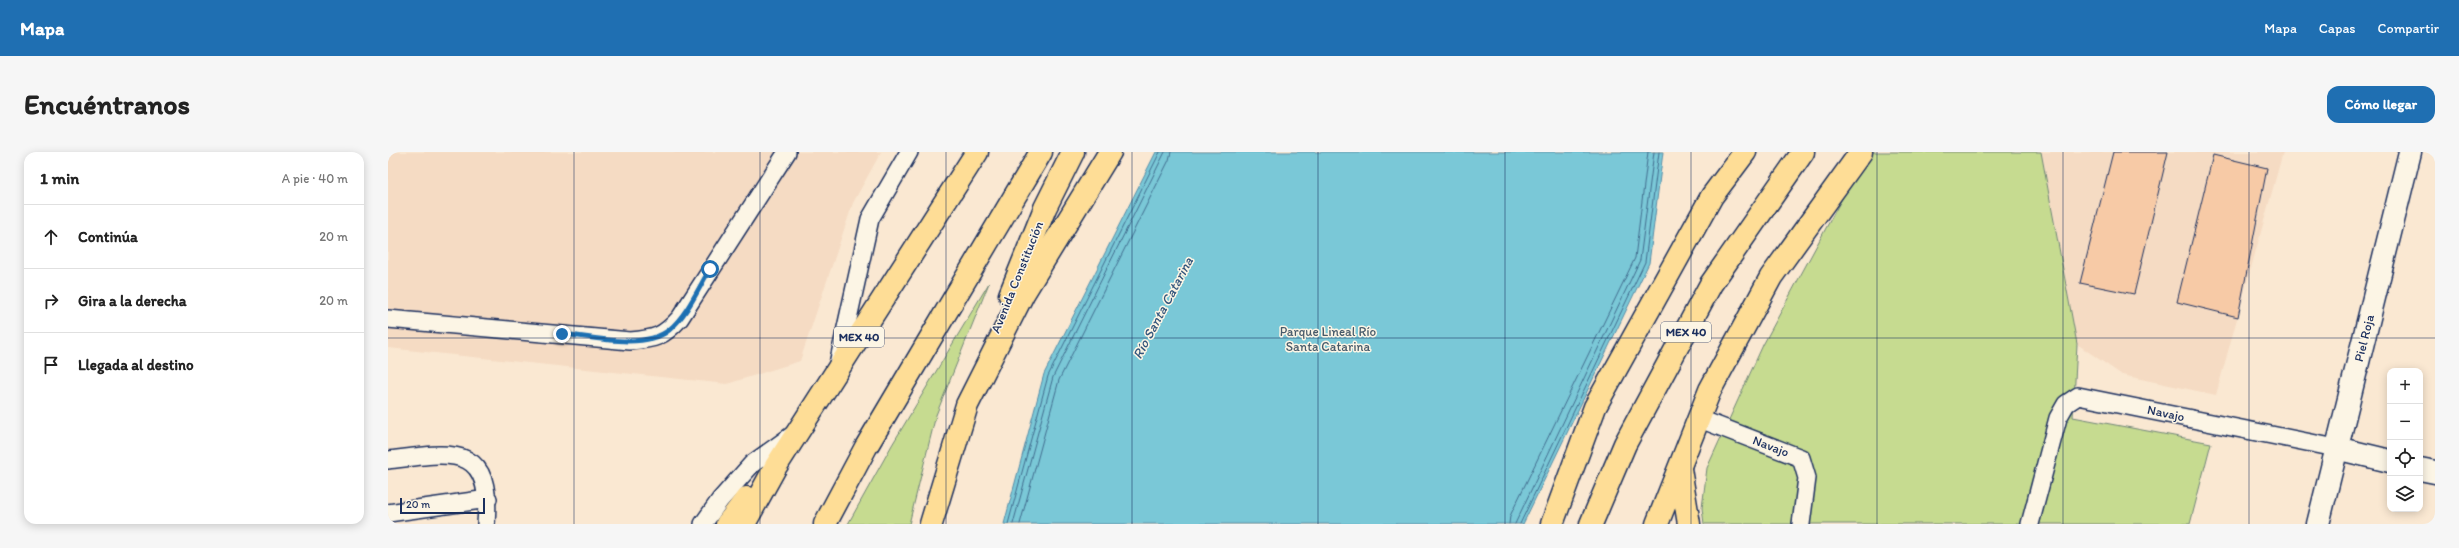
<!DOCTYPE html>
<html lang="es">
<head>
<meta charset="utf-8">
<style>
  body { margin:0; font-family:Itim,sans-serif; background:#f6f6f6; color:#222 }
  .controls { position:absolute; right:12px; bottom:12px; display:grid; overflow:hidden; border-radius:8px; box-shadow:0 2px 10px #0003 }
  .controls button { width:36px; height:36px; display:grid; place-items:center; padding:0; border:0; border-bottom:1px solid #e0e0e0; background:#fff; color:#222; font:20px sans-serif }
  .scale { position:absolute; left:12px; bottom:10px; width:85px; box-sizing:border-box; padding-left:4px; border:2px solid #1b2f5e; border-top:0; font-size:11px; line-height:14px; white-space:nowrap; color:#1b2f5e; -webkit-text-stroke:3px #fcf5e5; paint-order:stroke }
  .stop { position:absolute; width:12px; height:12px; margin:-9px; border:3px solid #1f6fb2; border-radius:50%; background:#fff }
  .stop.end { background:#1f6fb2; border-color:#fff; box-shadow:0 1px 4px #0008 }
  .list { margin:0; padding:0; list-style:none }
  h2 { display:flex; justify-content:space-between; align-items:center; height:52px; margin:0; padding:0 16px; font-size:17px }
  h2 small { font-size:13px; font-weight:400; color:#767676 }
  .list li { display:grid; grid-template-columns:26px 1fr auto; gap:12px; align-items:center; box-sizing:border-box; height:64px; padding:0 16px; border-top:1px solid #e0e0e0 }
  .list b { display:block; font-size:15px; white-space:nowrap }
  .list em { font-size:13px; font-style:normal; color:#767676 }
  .icon { flex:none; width:22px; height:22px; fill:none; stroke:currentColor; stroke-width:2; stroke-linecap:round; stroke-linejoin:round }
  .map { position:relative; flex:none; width:2047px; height:372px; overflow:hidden; border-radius:12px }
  header { display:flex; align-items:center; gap:24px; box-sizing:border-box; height:56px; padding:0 20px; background:#1f6fb2; color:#fff }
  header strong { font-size:19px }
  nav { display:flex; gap:22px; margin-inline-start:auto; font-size:14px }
  .intro { display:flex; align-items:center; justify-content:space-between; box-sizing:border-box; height:96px; padding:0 24px }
  h1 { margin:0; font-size:28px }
  .button { padding:10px 18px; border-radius:12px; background:#1f6fb2; color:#fff; font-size:14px; font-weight:700 }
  main { display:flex; gap:24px; padding:0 24px }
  aside { flex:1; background:#fff; border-radius:12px; box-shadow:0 2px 10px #0003 }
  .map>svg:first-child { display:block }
</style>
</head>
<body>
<header>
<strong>Mapa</strong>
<nav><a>Mapa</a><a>Capas</a><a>Compartir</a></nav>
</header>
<div class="intro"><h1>Encuéntranos</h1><a class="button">Cómo llegar</a></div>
<main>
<aside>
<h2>1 min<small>A pie · 40 m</small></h2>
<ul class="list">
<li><svg class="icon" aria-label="ahead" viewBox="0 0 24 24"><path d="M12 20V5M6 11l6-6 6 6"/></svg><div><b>Continúa</b></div><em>20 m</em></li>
<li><svg class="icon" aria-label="right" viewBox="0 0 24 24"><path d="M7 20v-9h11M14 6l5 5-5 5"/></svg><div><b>Gira a la derecha</b></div><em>20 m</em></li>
<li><svg class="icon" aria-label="arrive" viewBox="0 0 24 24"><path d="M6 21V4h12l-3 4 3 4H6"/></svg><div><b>Llegada al destino</b></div></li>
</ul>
</aside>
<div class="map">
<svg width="2047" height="372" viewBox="0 0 2047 372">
  <rect width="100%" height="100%" fill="#fae8d2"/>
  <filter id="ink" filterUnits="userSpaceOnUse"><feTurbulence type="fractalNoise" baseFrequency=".025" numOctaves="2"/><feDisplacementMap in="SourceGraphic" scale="8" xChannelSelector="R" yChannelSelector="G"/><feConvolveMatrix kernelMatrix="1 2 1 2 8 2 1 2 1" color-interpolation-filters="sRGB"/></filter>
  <g filter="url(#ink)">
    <g fill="#f5dbc3">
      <path d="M0 0H493L465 51 412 209 339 232 0 196Z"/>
      <path d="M1653 0H1895L1828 243 1734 223 1689 192Z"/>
    </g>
    <g fill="#c6db90" stroke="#708577">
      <path d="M1479 0H1653L1689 192 1685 265 1823 291 1802 372H1316L1314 356 1319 316 1375 193Z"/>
      <path d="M601 131 548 263 521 372H460L504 293Z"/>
    </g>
    <path fill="#7ac8d7" stroke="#548ba7" d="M768 0H1275L1261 111 1135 372H616L656 222Z"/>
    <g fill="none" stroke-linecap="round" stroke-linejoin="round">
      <g stroke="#416c8e" stroke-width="1">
        <path d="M620 372 660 224 772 0"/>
        <path d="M625 372 665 225 777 0"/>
        <path d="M632 372 671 228 781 8 783 0"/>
        <path d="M1121 372 1122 364 1247 106 1260 0"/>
        <path d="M1127 372 1252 108 1266 0"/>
        <path d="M1132 372 1257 110 1271 0"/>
      </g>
    </g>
    <g fill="#f7caa6" stroke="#1b2f5e">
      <path d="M1725 0H1780L1746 142 1692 131Z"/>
      <path d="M1825 3 1879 16 1850 165 1789 150Z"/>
    </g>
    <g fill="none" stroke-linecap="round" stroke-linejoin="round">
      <g stroke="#1b2f5e" stroke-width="20">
        <g id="service">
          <path d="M0 167 242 189C267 187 275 185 292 166L399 0"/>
          <path d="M450 212 482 67 521 0"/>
          <path d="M1312 267 1413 306 1419 326 1413 372"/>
          <path d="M0 308C62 301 105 289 98 372"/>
          <path d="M0 361 100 347"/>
          <path d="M315 372 332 348 364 312 406 282"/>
          <path d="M1642 372 1670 266 1678 252 1690 244 1948 296"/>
        </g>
      </g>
      <g stroke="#1b2f5e" stroke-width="25">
        <g id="minor">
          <path d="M1948 296 2002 309"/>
          <path d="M2032 317 2047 320"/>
          <path d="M1930 372 2022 0"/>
        </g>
      </g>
      <g stroke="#1b2f5e" stroke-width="25">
        <g id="trunk">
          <path d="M622 143 657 56 685 0"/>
          <path d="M1292 317 1301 372"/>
          <path d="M339 372 359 346"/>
          <path d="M356 372 388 314 589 0"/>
          <path d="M437 372 478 295 653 0"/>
          <path d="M543 372 579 253 635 142 722 0"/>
          <path d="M1164 372 1207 255 1324 44 1357 0"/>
          <path d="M1203 372 1237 292 1323 132 1415 0"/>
          <path d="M1269 372 1322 238 1383 125 1473 0"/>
        </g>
      </g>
      <use href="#service" stroke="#fcf5e5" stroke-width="17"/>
      <use href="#minor" stroke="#fcf5e5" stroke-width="22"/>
      <use href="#trunk" stroke="#fedd96" stroke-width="22"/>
    </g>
  </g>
  <g fill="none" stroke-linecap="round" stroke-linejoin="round" filter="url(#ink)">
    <path stroke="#1f6fb2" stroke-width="5" d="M174 182C203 185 257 198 281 178 299 163 310 137 322 117"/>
  </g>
  <path fill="none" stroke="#1b2f5e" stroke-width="1" stroke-opacity="0.55" d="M186 0V372M372 0V372M558 0V372M744 0V372M930 0V372M1117 0V372M1303 0V372M1489 0V372M1675 0V372M1861 0V372M0 186H2047"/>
  <g text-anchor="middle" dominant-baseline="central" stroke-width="3" stroke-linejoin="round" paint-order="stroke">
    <g fill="#fcf5e5" stroke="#5e6a86" stroke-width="1">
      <rect x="1273" y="170" width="50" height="20" rx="3"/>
      <rect x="446" y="175" width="50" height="20" rx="3"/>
    </g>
    <g font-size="12" font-weight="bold" fill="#1b2f5e">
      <text x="1298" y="180">MEX 40</text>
      <text x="471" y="185">MEX 40</text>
    </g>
    <g font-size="13" fill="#1b2f5e" stroke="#fcf5e5">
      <text transform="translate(629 125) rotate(-68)">Avenida Constitución</text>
      <text transform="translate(1976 186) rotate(-76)">Piel Roja</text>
      <text transform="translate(1778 261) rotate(12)">Navajo</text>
      <text transform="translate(1383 294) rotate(21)">Navajo</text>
    </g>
    <g font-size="13" fill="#465a6a" stroke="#fcf5e5">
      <text x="940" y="179">Parque Lineal Río<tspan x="940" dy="15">Santa Catarina</tspan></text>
    </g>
    <g font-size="14" font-style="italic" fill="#33557c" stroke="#fcf5e5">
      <text transform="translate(775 156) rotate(-62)">Río Santa Catarina</text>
    </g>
  </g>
</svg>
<div class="controls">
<button>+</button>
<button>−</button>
<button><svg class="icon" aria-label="locate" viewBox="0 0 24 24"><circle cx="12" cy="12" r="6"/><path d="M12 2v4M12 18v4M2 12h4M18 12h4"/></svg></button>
<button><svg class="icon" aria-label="layers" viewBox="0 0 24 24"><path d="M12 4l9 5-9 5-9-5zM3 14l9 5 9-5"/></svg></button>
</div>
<div class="scale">20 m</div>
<div class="stop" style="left:322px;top:117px"></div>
<div class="stop end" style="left:174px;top:182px"></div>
</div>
</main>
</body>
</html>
